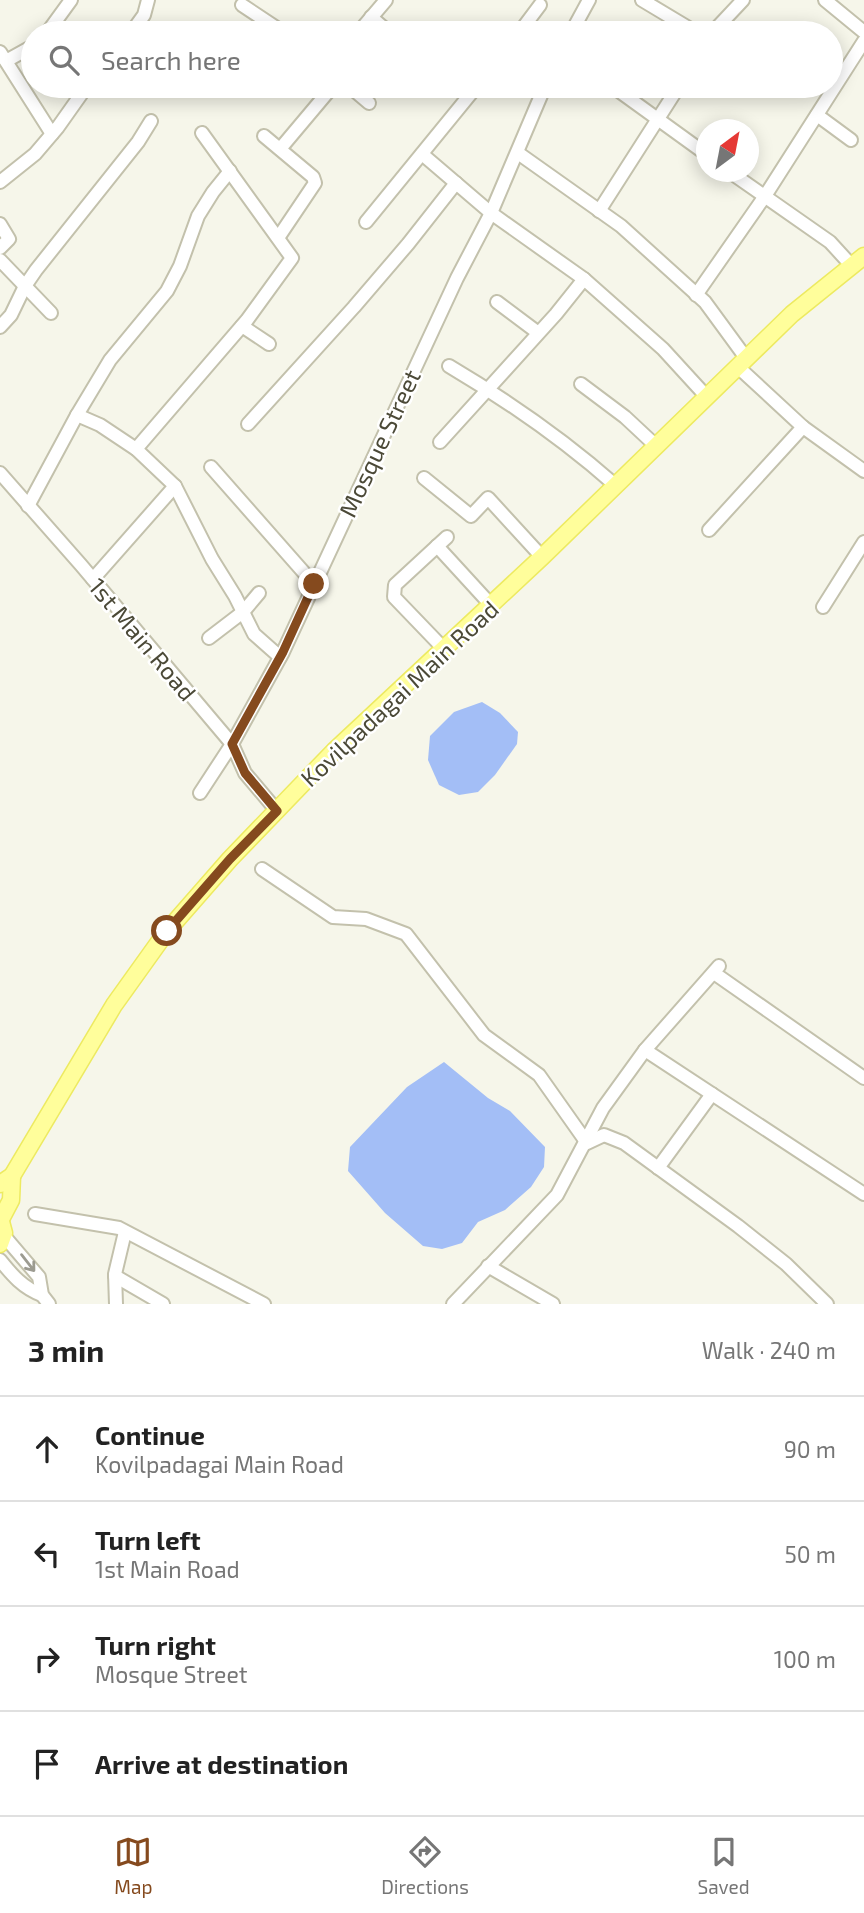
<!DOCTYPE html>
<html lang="en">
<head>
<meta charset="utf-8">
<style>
  body { margin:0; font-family:"Exo 2",sans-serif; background:#f2f2f2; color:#222 }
  .compass { position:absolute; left:696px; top:119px; width:63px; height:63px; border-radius:50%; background:#fff; box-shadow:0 4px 18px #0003; rotate:32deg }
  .stop { position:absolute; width:21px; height:21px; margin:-16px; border:5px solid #854a1e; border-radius:50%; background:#fff }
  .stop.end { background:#854a1e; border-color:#fff; box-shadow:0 2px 7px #0008 }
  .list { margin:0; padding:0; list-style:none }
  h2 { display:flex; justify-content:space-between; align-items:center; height:91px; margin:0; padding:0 28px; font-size:30px }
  h2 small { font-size:23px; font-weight:400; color:#767676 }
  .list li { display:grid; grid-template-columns:46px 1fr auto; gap:21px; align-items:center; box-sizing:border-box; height:105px; padding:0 28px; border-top:2px solid #e0e0e0 }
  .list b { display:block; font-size:26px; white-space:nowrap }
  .list p { margin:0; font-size:23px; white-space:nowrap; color:#767676 }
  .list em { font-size:23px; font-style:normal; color:#767676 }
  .icon { flex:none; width:38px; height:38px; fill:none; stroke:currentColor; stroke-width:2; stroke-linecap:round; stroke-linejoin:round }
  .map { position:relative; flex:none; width:864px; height:1304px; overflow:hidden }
  .search { position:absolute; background:#fff; box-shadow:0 4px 18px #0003; left:21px; right:21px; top:21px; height:77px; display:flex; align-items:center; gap:18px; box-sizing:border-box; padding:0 24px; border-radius:38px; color:#767676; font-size:26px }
  .sheet { height:511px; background:#fff }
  nav { display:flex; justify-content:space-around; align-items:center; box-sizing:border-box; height:98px; border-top:2px solid #e0e0e0; background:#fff; font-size:19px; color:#767676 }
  nav a { display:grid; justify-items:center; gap:4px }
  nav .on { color:#854a1e }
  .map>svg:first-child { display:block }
</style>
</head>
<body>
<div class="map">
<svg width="864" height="1304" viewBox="0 0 864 1304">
  <rect width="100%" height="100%" fill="#f6f6ea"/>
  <g fill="#a3bef6">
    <path d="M482 702 500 713 518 732 517 744 495 775 478 792 459 795 439 785 428 760 430 736 454 712Z"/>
    <path d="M444 1062 488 1098 510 1111 545 1147 544 1167 531 1187 505 1210 478 1222 462 1243 442 1249 423 1246 385 1213 348 1171 350 1147 407 1087Z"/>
  </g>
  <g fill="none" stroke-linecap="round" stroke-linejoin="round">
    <g stroke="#c3c1ac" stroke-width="16">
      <g id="minor">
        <path d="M642 0 697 33"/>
        <path d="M825 0 864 32"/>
        <path d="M242 5 284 33"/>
        <path d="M371 17 390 33"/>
        <path d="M47 33 71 0"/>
        <path d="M131 33 144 15 148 0"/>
        <path d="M358 33 386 0"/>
        <path d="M519 33 540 5"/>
        <path d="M571 33 589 0"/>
        <path d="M712 33 743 0"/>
        <path d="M0 52 52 134"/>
        <path d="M6 61 33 46"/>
        <path d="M349 86 369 103"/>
        <path d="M612 86 706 154"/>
        <path d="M817 115 851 140"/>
        <path d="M264 136 313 177 315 183 278 238"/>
        <path d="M280 149 333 86"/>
        <path d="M518 153 621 226 705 302 746 358"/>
        <path d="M422 154 491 213 584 279 663 349 706 396"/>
        <path d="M730 172 830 242 851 265"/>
        <path d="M0 182 35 154 58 127 87 86"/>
        <path d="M599 211 679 86"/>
        <path d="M366 222 477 86"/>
        <path d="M0 224 9 239 0 248"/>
        <path d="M0 260 51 313"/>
        <path d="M696 295 765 196 864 41"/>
        <path d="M497 302 537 332"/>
        <path d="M242 326 269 344"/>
        <path d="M0 327 11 315 25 286 36 270 138 142 151 121"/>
        <path d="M449 366C508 401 563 439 615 485"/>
        <path d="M737 366 803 427 864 471"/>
        <path d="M581 384 625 417 655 445"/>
        <path d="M77 415 110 360 167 291 180 266 198 216 213 192 230 171"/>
        <path d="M248 424 354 307 408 244 456 183"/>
        <path d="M440 442 556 314 584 279"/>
        <path d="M136 449 247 320 292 258 202 133"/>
        <path d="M211 467 314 584"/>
        <path d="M0 473 81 565 232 744 245 773 277 811"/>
        <path d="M424 478 471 516 488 498 542 557"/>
        <path d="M28 506 77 415 100 425 136 449 175 486 212 559 235 596 254 634 280 657"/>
        <path d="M709 530 803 427"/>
        <path d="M437 546 491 605"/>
        <path d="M93 579 175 486"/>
        <path d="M823 607 864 542"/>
        <path d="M209 638 243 612 259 593"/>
        <path d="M444 649 394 597 395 585 447 537"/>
        <path d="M200 793 232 744 283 652 457 278 491 213 545 86"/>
        <path d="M262 869 333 917 366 919 406 934 484 1035 539 1075 587 1143 604 1135 624 1143 738 1226 786 1264 827 1304"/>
        <path d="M714 973 864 1078"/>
        <path d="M645 1050 864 1194"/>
        <path d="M658 1168 712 1094"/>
        <path d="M35 1214 119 1228 264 1304"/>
        <path d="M4 1236 39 1277 42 1295 49 1304"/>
        <path d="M0 1260C12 1275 23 1288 42 1295"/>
        <path d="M488 1266 553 1304"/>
        <path d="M115 1276 163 1304"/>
        <path d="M116 1304 115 1274 125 1232"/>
        <path d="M453 1304 557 1195 603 1108 645 1050 719 966"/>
      </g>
    </g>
    <g stroke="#edea61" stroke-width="19">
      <g id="major">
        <path d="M0 1184 12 1176 114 1005 167 931 230 859 334 751 542 557 792 314 864 256"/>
        <path d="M0 1218 4 1233 0 1244"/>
        <path d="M1 1219 11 1200 12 1176"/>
      </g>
    </g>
    <use href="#minor" stroke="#fff" stroke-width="12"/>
    <use href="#major" stroke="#fffe9b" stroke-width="16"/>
  </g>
  <defs><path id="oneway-shaft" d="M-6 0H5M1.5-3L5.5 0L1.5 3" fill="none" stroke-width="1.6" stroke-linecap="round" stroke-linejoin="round" transform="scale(1.75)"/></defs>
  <use stroke="#9c9b91" href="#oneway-shaft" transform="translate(28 1263) rotate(52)"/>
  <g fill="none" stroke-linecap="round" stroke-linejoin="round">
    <path stroke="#854a1e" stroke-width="9" d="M167 931 230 859 277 811 245 773 232 744 283 652 314 584"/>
  </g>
  <g text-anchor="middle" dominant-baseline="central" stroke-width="5" stroke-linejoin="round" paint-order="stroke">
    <g font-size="24" fill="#4b4937" stroke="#fff">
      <text transform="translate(379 443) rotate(-65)">Mosque Street</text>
      <text transform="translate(143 639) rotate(50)">1st Main Road</text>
      <text transform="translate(399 693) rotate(-43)">Kovilpadagai Main Road</text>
    </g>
  </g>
</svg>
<svg class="compass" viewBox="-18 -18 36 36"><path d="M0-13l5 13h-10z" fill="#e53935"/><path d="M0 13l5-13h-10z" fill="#767676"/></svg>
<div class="stop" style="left:167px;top:931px"></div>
<div class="stop end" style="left:314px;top:584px"></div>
<div class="search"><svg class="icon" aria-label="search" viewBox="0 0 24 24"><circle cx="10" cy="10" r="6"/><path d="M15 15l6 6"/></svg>Search here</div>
</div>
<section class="sheet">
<h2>3 min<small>Walk · 240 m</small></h2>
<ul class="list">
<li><svg class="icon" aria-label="ahead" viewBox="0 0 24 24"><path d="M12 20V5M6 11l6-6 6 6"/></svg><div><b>Continue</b><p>Kovilpadagai Main Road</p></div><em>90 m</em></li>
<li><svg class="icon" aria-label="left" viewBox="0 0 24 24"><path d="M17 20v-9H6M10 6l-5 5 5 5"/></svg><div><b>Turn left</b><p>1st Main Road</p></div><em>50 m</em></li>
<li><svg class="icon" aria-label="right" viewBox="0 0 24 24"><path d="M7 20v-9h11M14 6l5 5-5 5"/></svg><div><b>Turn right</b><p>Mosque Street</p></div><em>100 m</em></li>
<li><svg class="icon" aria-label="arrive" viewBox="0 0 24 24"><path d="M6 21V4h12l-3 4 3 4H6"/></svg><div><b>Arrive at destination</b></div></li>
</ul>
</section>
<nav>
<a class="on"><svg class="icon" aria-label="map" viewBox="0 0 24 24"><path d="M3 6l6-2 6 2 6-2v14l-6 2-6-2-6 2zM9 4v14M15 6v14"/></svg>Map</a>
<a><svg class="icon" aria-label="directions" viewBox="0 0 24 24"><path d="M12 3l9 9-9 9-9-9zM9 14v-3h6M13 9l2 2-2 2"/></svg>Directions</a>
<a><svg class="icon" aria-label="saved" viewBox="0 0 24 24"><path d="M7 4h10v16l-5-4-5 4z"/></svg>Saved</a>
</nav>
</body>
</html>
